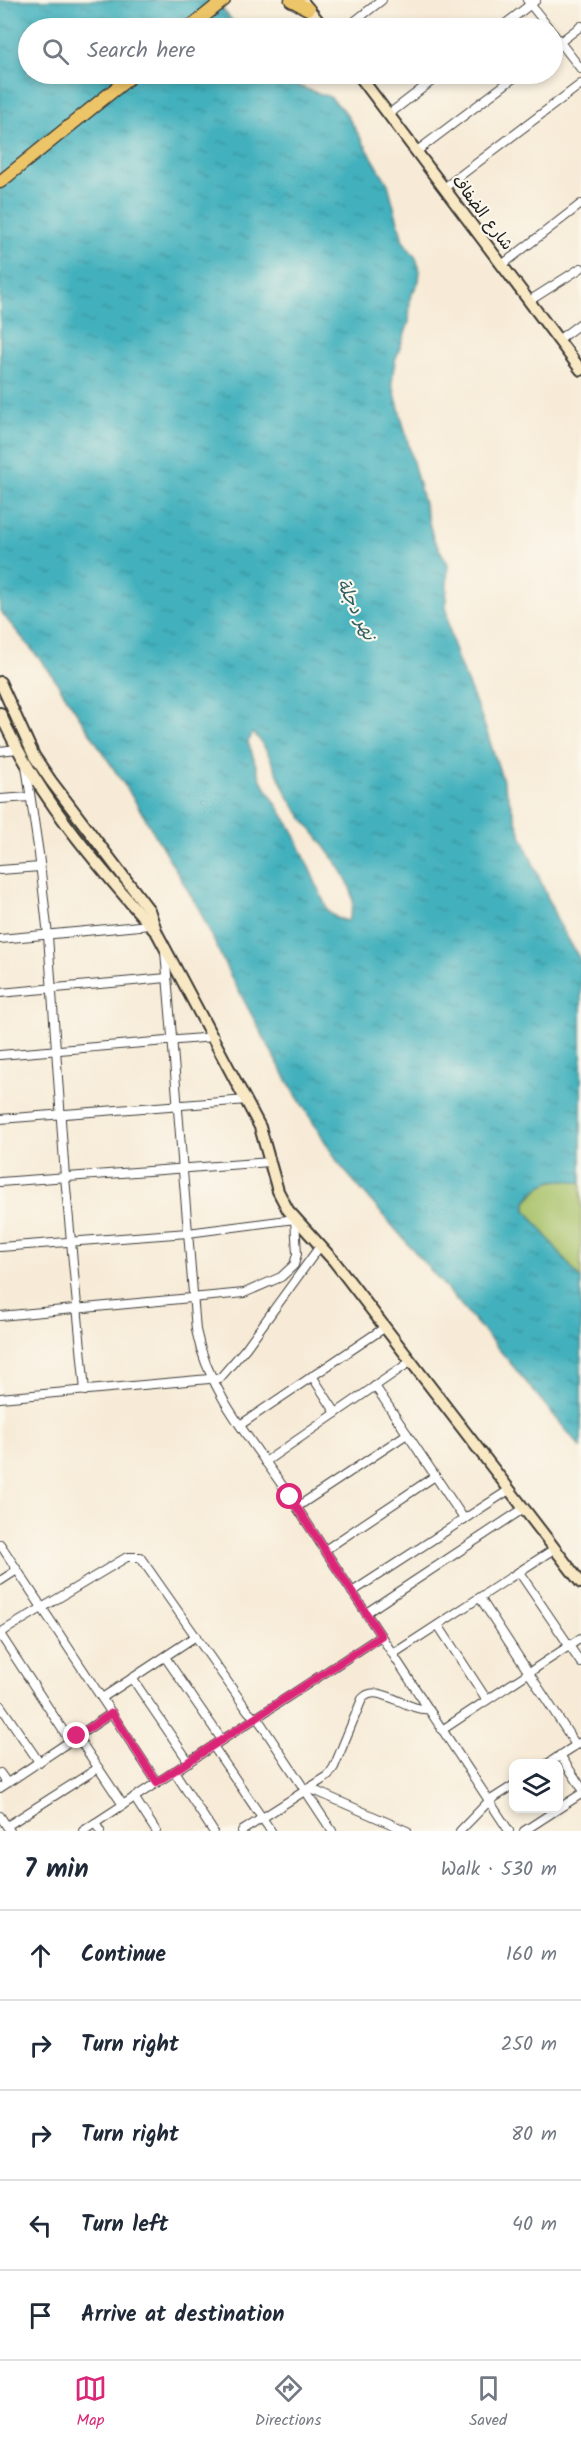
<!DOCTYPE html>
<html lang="en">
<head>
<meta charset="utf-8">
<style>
  body { margin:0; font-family:Kalam,"Playpen Sans Arabic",sans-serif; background:#f2f2f3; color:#1f2937 }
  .controls { position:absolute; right:18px; bottom:18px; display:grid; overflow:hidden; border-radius:12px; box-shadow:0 3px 9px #0003 }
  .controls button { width:54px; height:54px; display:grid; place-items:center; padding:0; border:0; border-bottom:2px solid #e0e1e3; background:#fff; color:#1f2937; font:30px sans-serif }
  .stop { position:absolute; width:18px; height:18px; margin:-14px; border:4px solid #db2777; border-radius:50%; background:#fff }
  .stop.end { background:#db2777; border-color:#fff; box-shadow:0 2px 6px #0008 }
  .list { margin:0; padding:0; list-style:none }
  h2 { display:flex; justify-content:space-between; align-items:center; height:78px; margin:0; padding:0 24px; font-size:26px }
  h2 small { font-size:20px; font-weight:400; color:#747a83 }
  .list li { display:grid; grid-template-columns:39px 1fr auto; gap:18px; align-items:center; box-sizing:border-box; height:90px; padding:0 24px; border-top:2px solid #e0e1e3 }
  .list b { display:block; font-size:22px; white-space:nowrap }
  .list em { font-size:20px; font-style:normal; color:#747a83 }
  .icon { flex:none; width:33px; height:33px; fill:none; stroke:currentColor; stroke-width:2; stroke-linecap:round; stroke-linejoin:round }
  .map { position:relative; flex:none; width:581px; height:1831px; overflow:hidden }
  .search { position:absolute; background:#fff; box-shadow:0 3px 9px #0003; left:18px; right:18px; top:18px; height:66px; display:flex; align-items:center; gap:15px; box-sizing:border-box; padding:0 21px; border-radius:33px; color:#747a83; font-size:22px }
  .sheet { height:528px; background:#fff }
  nav { display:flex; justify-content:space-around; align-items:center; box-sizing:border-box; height:84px; border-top:2px solid #e0e1e3; background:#fff; font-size:16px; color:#747a83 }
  nav a { display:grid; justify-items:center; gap:3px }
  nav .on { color:#db2777 }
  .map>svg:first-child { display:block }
</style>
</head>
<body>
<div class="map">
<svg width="581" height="1831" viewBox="0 0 581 1831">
  <defs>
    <pattern id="water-ripples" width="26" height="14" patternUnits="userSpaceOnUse" patternTransform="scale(1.5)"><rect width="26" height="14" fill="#42b1bd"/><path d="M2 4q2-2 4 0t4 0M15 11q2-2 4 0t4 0" fill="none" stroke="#368f99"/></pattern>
  </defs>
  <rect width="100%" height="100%" fill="#fbf7ec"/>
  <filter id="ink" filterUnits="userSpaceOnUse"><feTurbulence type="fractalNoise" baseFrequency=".0167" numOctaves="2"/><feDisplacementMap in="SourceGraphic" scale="12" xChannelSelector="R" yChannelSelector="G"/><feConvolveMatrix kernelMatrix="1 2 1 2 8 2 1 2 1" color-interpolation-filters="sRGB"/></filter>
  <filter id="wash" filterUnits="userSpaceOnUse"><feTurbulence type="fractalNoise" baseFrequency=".008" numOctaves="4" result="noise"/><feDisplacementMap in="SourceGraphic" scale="24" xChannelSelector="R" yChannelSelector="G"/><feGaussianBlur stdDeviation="1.35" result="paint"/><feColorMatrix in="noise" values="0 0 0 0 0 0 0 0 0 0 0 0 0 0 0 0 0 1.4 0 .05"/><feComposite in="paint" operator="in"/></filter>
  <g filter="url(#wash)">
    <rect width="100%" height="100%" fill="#f7ebd7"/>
    <path fill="#a7c167" stroke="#626e42" stroke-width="1.5" d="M566 1178 581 1183V1280L526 1210V1201L545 1183Z"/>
    <path fill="url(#water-ripples)" stroke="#2f666c" stroke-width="1.5" fill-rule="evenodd" d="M0 0H214L239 28H28V74H289L298 86 330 97 345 112 388 184 403 241 416 258 420 270 419 281 410 298 409 322 395 361 392 382 433 538 448 564 446 605 449 628 457 658 482 718 521 835 558 922 581 961V1183C557 1176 542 1180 526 1201V1210L581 1280V1448L492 1341 339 1164 287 1080 228 971 199 909 135 801 48 669 0 611ZM253 733C268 746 279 780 289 798 305 826 346 865 352 894 354 903 352 913 348 921L337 918 328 911 293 831 261 780 248 742Z"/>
  </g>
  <g filter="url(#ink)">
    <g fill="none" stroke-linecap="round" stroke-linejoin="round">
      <g stroke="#3d3b38" stroke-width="10">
        <g id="street">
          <path d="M527 0 549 28"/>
          <path d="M346 28 382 0"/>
          <path d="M500 28 536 0"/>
          <path d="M552 32 581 69"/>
          <path d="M552 48 581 26"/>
          <path d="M389 114 441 74"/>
          <path d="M417 151 519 74"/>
          <path d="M444 188 581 84"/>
          <path d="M502 265 581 204"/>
          <path d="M529 301 581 268"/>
          <path d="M558 340 581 323"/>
          <path d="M0 751 17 749"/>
          <path d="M26 766 39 854 48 936 65 1177 85 1391"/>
          <path d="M0 799 30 797"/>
          <path d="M0 870 40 867"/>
          <path d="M0 939 150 925"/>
          <path d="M165 951 196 1330C209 1396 258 1447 294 1503 365 1612 437 1722 509 1831"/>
          <path d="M0 993 167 978"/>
          <path d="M0 1055 214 1037"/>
          <path d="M0 1119 247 1100"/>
          <path d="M0 1182 270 1162"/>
          <path d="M0 1247 188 1233 295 1219 297 1254 294 1265 281 1277 244 1293 0 1316"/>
          <path d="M312 1376 336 1413"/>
          <path d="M375 1386 464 1519"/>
          <path d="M0 1398 220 1378 246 1348 320 1246"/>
          <path d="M240 1425 384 1328"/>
          <path d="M265 1462 410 1362"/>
          <path d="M297 1507 407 1434"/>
          <path d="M0 1544 157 1782"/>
          <path d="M325 1550 435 1476"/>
          <path d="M519 1572 581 1663"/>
          <path d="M0 1581 17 1570"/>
          <path d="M352 1592 509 1490"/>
          <path d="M480 1598 576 1745"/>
          <path d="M366 1613 523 1509"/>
          <path d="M438 1625 487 1700"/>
          <path d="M0 1633 127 1557H140L248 1711 260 1722 332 1831"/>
          <path d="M0 1634 70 1741"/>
          <path d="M393 1654 554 1549"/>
          <path d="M165 1657 222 1740"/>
          <path d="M132 1678 189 1762"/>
          <path d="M102 1698 196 1636"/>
          <path d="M0 1705 39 1762"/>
          <path d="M442 1730 581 1638"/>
          <path d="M77 1736 123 1805"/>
          <path d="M213 1746 271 1831"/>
          <path d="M560 1755 581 1787"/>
          <path d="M547 1764 581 1742"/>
          <path d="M174 1771 213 1831"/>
          <path d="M0 1773 7 1783"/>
          <path d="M0 1788 112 1713"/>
          <path d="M309 1788 407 1831"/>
          <path d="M134 1797 156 1831"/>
          <path d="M0 1816 10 1831"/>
          <path d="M95 1823 100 1831"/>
          <path d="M7 1826 98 1768"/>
          <path d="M83 1831 381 1636"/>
          <path d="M242 1831 328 1776 334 1767 362 1699C378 1681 407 1712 429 1709"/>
          <path d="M460 1831 489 1801 514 1785"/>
          <path d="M524 1831 581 1794"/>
        </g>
      </g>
      <g stroke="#3d3b38" stroke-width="14">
        <g id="secondary">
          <path d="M304 3 324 28"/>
          <path d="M358 74 581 370"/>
          <path d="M0 682 34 756 51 781 149 910 157 933 260 1127 278 1191 288 1210 334 1261 581 1583"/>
          <path d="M0 713C36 795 96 864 155 931"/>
        </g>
      </g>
      <g stroke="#3d3b38" stroke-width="15">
        <g id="primary">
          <path d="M291 0 308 9"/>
          <path d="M189 28 224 0"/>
          <path d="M0 182 134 74"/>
        </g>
      </g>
      <use href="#street" stroke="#fff" stroke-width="8"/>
      <use href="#secondary" stroke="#f8e8c3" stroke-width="10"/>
      <use href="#primary" stroke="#edc569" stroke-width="12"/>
    </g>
  </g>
  <g fill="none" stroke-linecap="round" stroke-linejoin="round" filter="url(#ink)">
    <path stroke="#db2777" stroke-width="8" d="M77 1736 112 1713 157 1782 381 1636 290 1497"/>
  </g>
  <g text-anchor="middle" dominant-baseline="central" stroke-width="4.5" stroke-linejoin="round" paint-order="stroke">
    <g font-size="16" fill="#1c1c1c" stroke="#fbf7ec">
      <text transform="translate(482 213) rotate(53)">شارع الضفاف</text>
    </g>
    <g font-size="18" font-style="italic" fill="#2d5f64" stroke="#fbf7ec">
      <text transform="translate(355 610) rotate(64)">نهر دجلة</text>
    </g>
  </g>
</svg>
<div class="controls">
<button><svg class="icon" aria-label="layers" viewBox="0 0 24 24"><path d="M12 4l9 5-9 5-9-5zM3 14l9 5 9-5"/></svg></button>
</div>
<div class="stop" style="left:290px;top:1497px"></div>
<div class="stop end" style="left:77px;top:1736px"></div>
<div class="search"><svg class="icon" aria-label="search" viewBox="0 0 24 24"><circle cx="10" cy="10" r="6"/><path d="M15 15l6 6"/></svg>Search here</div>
</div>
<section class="sheet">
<h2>7 min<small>Walk · 530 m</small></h2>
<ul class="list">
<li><svg class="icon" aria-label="ahead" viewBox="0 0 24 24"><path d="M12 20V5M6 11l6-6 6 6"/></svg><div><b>Continue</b></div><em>160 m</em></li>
<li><svg class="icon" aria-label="right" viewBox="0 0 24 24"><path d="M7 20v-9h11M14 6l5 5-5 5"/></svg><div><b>Turn right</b></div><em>250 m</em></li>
<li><svg class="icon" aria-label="right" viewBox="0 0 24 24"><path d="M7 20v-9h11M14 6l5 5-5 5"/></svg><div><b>Turn right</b></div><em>80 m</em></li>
<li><svg class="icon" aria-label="left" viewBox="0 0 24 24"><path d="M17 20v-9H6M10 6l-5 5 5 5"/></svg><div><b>Turn left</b></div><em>40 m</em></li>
<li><svg class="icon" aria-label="arrive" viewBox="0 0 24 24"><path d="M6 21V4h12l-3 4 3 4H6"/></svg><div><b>Arrive at destination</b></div></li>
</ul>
</section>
<nav>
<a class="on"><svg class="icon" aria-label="map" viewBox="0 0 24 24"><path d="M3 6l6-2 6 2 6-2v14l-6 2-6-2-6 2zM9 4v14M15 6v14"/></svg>Map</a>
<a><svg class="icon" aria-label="directions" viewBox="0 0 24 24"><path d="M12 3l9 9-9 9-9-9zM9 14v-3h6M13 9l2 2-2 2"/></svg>Directions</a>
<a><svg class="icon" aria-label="saved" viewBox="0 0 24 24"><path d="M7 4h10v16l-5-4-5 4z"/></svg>Saved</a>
</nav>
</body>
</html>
